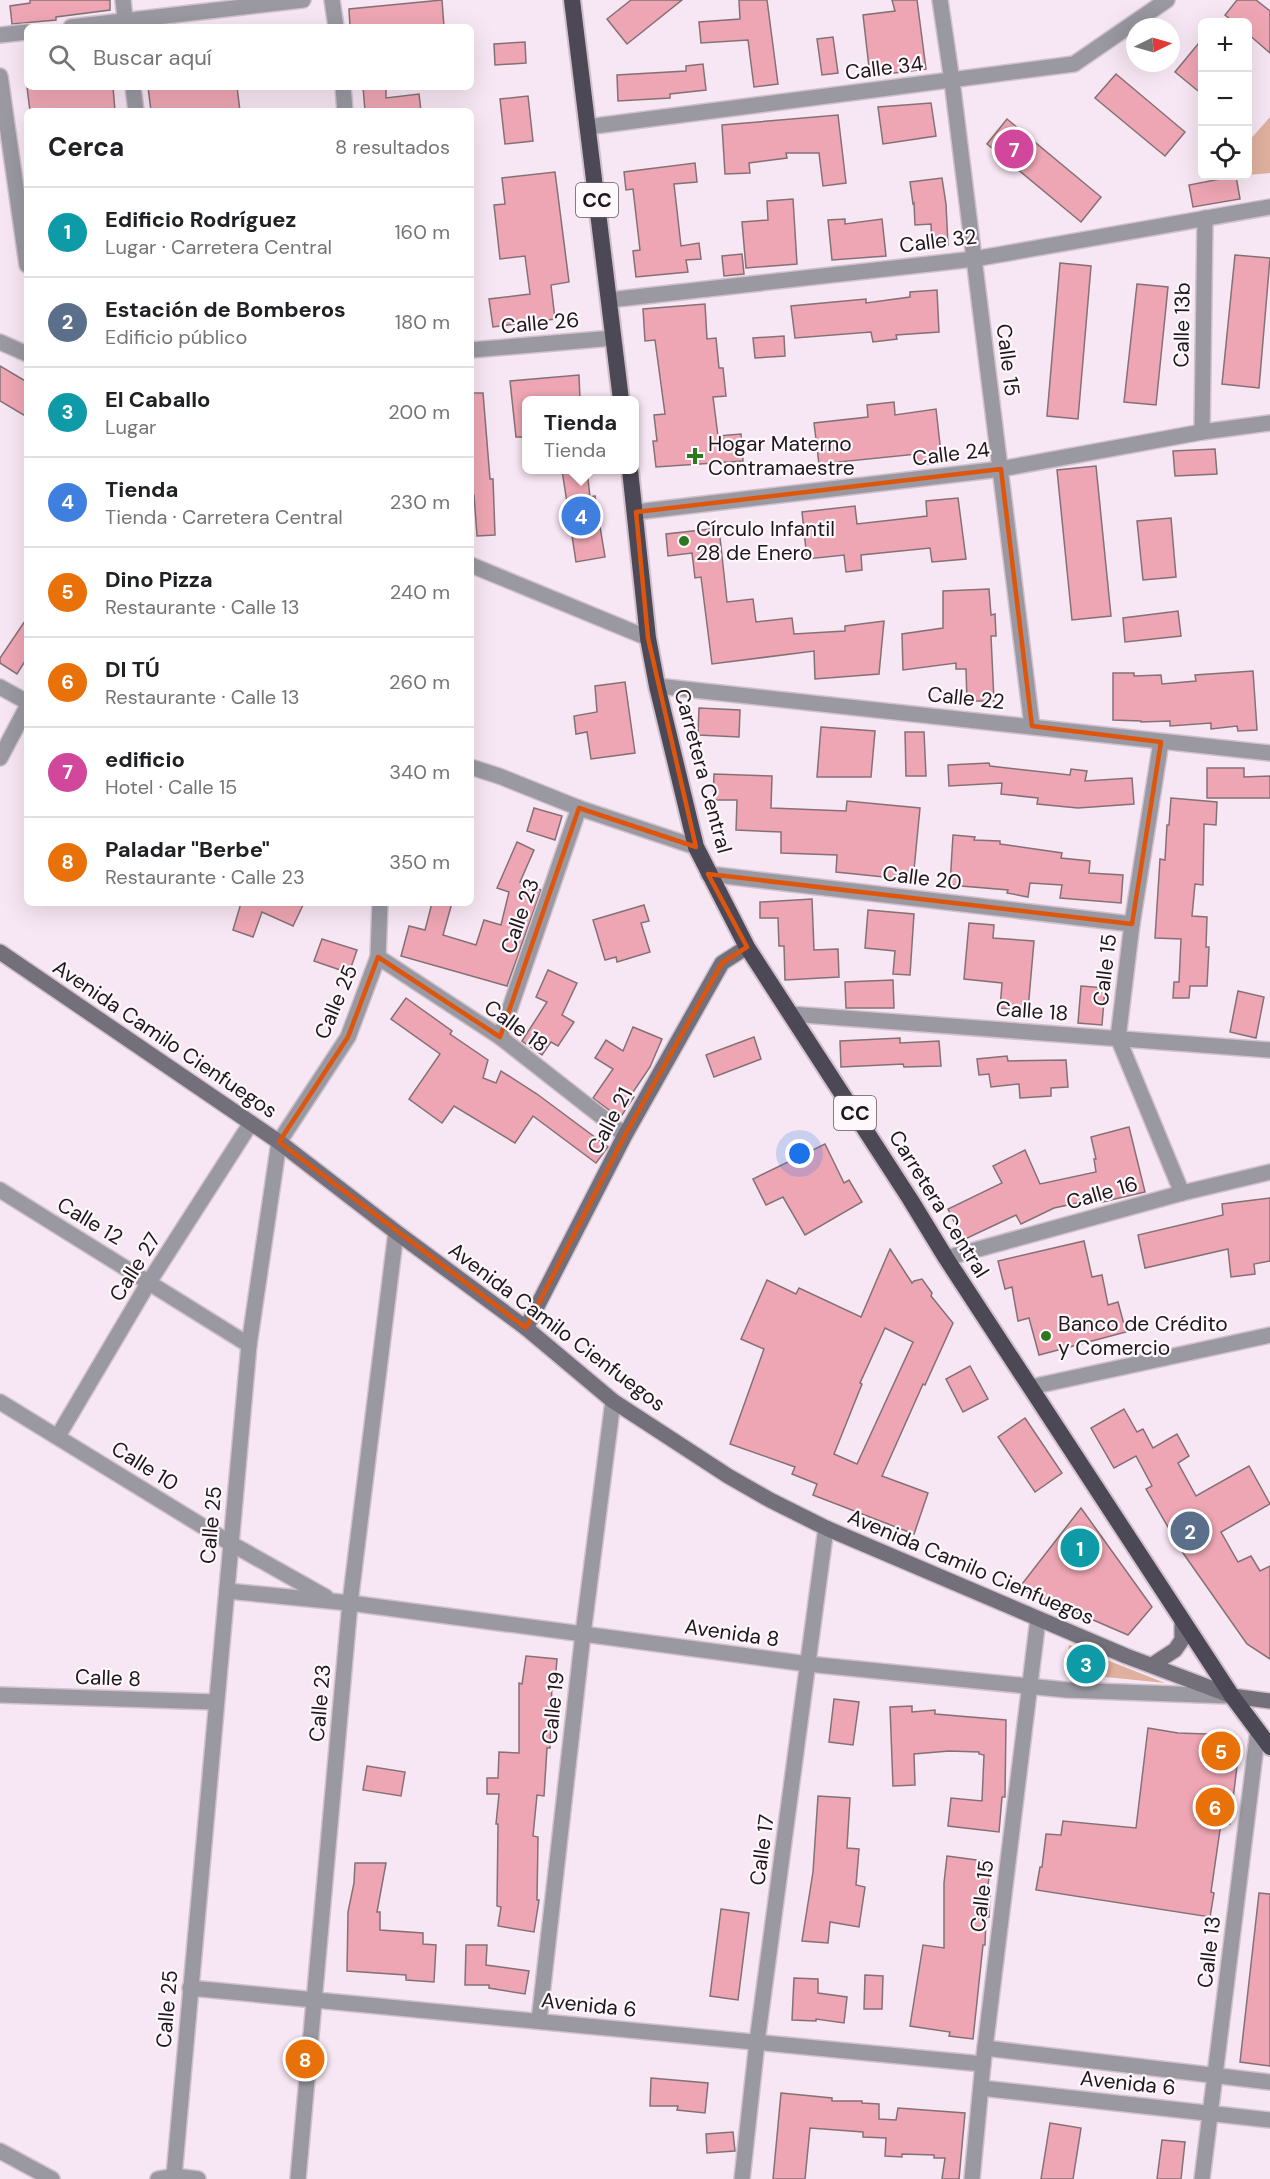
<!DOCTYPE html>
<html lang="es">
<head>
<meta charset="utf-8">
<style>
  body { margin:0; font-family:"DM Sans",sans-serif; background:#f2f2f2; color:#202124 }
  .controls { position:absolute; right:18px; top:18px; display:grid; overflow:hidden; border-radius:9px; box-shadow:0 6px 24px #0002 }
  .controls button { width:54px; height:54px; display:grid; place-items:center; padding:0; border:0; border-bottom:2px solid #e0e0e0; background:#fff; color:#202124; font:30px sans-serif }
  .compass { position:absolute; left:1126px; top:18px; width:54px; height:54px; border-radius:50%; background:#fff; box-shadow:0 6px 24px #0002; rotate:85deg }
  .you { position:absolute; left:800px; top:1154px; width:21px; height:21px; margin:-15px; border:4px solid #fff; border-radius:50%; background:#1a73e8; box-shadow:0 0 0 9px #1a73e833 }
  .badge { display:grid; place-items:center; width:39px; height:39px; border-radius:50%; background:#ea580c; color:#fff; font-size:20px; font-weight:700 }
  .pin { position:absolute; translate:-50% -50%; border:3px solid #fff; box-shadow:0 2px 6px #0006 }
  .popup { position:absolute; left:522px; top:396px; width:117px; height:78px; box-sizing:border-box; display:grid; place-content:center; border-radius:9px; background:#fff; filter:drop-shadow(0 2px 4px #0005); font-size:20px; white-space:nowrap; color:#757577 }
  .popup b { font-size:22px; color:#202124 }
  .popup::after { content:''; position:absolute; left:50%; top:100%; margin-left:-12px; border:12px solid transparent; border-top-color:#fff }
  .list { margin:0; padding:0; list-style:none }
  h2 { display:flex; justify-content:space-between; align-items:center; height:78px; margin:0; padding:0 24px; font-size:26px }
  h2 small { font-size:20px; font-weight:400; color:#757577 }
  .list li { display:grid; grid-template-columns:39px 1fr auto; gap:18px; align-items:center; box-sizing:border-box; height:90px; padding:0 24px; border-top:2px solid #e0e0e0 }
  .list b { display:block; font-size:22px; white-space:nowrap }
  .list p { margin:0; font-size:20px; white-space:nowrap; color:#757577 }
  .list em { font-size:20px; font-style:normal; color:#757577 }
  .icon { flex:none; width:33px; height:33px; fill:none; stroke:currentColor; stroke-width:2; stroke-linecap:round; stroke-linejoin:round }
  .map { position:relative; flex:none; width:1270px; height:2179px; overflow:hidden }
  .search { position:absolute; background:#fff; box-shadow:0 6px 24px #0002; left:24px; top:24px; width:450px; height:66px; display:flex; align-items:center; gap:15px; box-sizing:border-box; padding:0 21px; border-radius:9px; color:#757577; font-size:22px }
  .panel { position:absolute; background:#fff; box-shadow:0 6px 24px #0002; left:24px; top:108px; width:450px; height:798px; border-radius:9px }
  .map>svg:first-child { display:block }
</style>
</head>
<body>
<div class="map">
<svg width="1270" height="2179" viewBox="0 0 1270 2179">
  <rect width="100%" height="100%" fill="#f7e6f3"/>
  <g fill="#e0b09f">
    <path d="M1270 117V173L1248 175V142Z"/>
    <path d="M1069 1645 1165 1683 1066 1673Z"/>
  </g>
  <g fill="#efa6b4" stroke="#857175" stroke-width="1.5" fill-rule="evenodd">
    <path d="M30 0H110V10L56 17V20L12 24 10 6 30 3Z"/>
    <path d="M442 0 444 27H350L349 9Z"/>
    <path d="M631 0H682L627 44 607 19Z"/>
    <path d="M739 0H767L778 84 754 87 748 40 701 43 699 22 740 19Z"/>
    <path d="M892 0H917L926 69 870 76 863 15 895 11Z"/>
    <path d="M1237 0H1256L1270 11V53L1248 34V22H1234L1225 15Z"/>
    <path d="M833 37 838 73 822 75 817 39Z"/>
    <path d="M1203 38V95L1175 72Z"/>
    <path d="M525 42 526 63 495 65 494 44Z"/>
    <path d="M703 64 706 90 670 94V98L618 101 617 75 686 71V66Z"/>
    <path d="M1116 74 1185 132 1165 156 1095 98Z"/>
    <path d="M27 87H113L115 111H30Z"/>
    <path d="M148 87H237L240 111H151Z"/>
    <path d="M363 87H386V98L419 94 421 111H365Z"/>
    <path d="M528 96 533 141 505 144 500 99Z"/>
    <path d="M931 103 936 136 883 144 878 107Z"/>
    <path d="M838 115 846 183 823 186 819 153H786L787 158 749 163 750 173 725 174 722 125Z"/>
    <path d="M1007 119 1101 197 1081 222 987 144Z"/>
    <path d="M695 163 697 182 674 184 681 246 699 243 701 259 686 260 688 272 636 277 633 251 640 250 633 189 626 190 624 172Z"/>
    <path d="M555 172 569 282 551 285 555 319 493 327 489 299 530 294 525 256 500 259 494 205 505 204 502 178Z"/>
    <path d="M1236 176 1240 199 1193 207 1189 185Z"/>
    <path d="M942 178 946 204 948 245 932 246 931 224 915 225 914 203 913 204 910 182Z"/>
    <path d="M793 199 797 264 746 268 742 222 768 220 767 201Z"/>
    <path d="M845 219V224L882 219 886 256 832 260 828 220Z"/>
    <path d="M742 254 744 274 724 276 722 256Z"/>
    <path d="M1235 255 1270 258 1259 388 1222 384Z"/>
    <path d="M1060 263 1091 266 1078 419 1047 416Z"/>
    <path d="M1137 284 1168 287 1156 405 1124 402Z"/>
    <path d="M937 290 939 332 896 335 897 339 873 342 871 332 795 338 791 306 866 299V303L910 297V292Z"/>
    <path d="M705 304 707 339 716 338 719 368H723L726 396 713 397 718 436 741 434 743 461 656 467 653 441H657L654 415 665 414 655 340 645 341 643 309Z"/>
    <path d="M784 336 785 356 755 358 753 338Z"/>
    <path d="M0 366 27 382V417L0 401Z"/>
    <path d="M579 375 580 400H527V437H516L510 381Z"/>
    <path d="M471 393H483L490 479H493L495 535 477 536 474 495H471Z"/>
    <path d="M894 402 895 415 936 409 942 462 918 465 917 454 819 464 814 423 868 417 867 405Z"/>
    <path d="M1215 449 1217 474 1175 476 1173 451Z"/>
    <path d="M1096 466 1111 616 1072 620 1057 470Z"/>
    <path d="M562 470H587L590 497 595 496 605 557 576 562Z"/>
    <path d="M958 498 966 559 932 562 930 548 861 555 862 570 846 572 844 555 807 559 802 512 855 506 857 524 927 516 926 501Z"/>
    <path d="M1171 518 1176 577 1143 580 1137 521Z"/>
    <path d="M719 528 727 602 753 599 756 622 792 618 794 634 845 631V626L884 621 879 674 815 679 814 651 712 664 701 577 695 578 692 553 668 556 666 534Z"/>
    <path d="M989 589 991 615 995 614 996 636H991L994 701H967L966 669H956V663L903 670 902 634 943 628V591Z"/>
    <path d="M1178 611 1181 636 1125 642 1123 618Z"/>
    <path d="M27 618V658L17 674 0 663V658Z"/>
    <path d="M1253 671 1257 730 1238 731 1237 726 1211 729V723L1170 726V721L1141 722V721L1113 720V673H1134V676L1161 675 1162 684 1196 681 1195 675Z"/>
    <path d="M625 682 635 753 591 759 587 732 576 734 574 716 597 712 595 686Z"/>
    <path d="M699 708 740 710 739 737 698 735Z"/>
    <path d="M821 727 875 731 871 777H817Z"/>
    <path d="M905 732H924L926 776H906Z"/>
    <path d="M989 763 990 766 1070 775 1071 769 1087 771 1085 781 1132 778 1134 804 1078 808 1037 804 1038 798 1001 794 1002 783 949 786 948 765Z"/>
    <path d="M1207 768H1244V777L1270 776V798H1207Z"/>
    <path d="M714 774 772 776 771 808 846 811 847 801 920 808 913 880 836 872 837 855 781 853V832L736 830 737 800H713Z"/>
    <path d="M1171 798 1217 802 1216 825 1204 824 1203 885 1195 884 1192 916 1207 917 1206 947H1209L1207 986H1190L1189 998H1173L1174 982H1179L1181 939 1155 938 1160 859 1165 860 1167 825H1169Z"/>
    <path d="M534 808 562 816 555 840 527 831Z"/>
    <path d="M953 835 975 837 974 840 1000 841V844L1062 853 1061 858 1090 861 1089 873 1123 875 1121 903 1060 898 1062 885 1030 883 1028 897 1007 893 1008 890 950 885Z"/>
    <path d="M517 842 534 850 520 882 541 890 507 986 401 956 409 926 425 930 432 903H452L443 935 476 945 484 920 501 925 509 892 497 888Z"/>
    <path d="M812 899 814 950 838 949 839 977 785 980 784 946H779L778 918H760V902Z"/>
    <path d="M241 903H304L293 926 262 912 253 937 233 930Z"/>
    <path d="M644 905 649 921 641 923 650 952 617 962 616 957 605 960 593 920Z"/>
    <path d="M868 910 914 914 910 975 893 974 895 951 865 948Z"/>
    <path d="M969 923 994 925 993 938 1034 941 1028 1010 1000 1008 1002 983 964 979Z"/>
    <path d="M322 939 357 950 349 973 314 961Z"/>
    <path d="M548 970 577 983 562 1015 574 1022 558 1046 551 1042 542 1055 522 1041 547 1002 536 997Z"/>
    <path d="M893 980 894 1008H846L845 982Z"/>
    <path d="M1081 986 1105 988 1102 1025 1078 1023Z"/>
    <path d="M1238 991 1264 997 1256 1038 1230 1032Z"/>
    <path d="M406 998 452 1031 450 1034 488 1060 483 1078 496 1083 501 1071 537 1094 608 1147 596 1163 533 1116 515 1143 454 1106 442 1123 409 1099 440 1054 391 1019Z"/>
    <path d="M633 1027 662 1039 650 1067 631 1095 634 1097 620 1118 593 1098 613 1069 595 1058 606 1040 623 1051Z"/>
    <path d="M754 1037 761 1059 714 1077 706 1055Z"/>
    <path d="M900 1038V1043L939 1041 941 1066 904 1067 903 1064 841 1067 840 1041Z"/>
    <path d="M1007 1056 1008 1061 1066 1060 1068 1087 1051 1088V1096L1020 1098 1019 1084 991 1087 989 1074 979 1075 977 1059Z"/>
    <path d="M1129 1127 1145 1192 1102 1202 1101 1198 1054 1208 1021 1224 1016 1215 963 1240 948 1209 1002 1183 993 1166 1025 1150 1040 1184 1096 1172 1094 1159H1096L1091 1137Z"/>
    <path d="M825 1144 844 1183 849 1180 862 1202 805 1235 783 1197 766 1205 753 1179Z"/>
    <path d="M1270 1198V1261L1254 1264 1255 1274 1231 1277 1228 1249 1145 1268 1138 1235 1223 1215 1222 1204Z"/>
    <path d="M1084 1241 1092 1277 1102 1275 1108 1305 1118 1302 1126 1332 1039 1355 1029 1318 1018 1321 1012 1287 1005 1289 998 1261Z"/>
    <path d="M890 1249 912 1283 914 1281 922 1279 932 1293 931 1296 953 1323 925 1385 923 1384 882 1476 928 1493 914 1534 813 1495 817 1484 792 1474 795 1467 730 1444 764 1349 741 1339 767 1280 796 1294 799 1288 861 1317ZM885 1328 913 1342 857 1464 834 1454 862 1384 860 1383Z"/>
    <path d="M970 1366 988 1399 963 1412 946 1379Z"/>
    <path d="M1124 1409 1137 1432 1143 1429 1153 1448 1177 1434 1189 1456 1178 1463 1196 1496 1249 1466 1270 1504 1221 1532 1238 1562 1251 1556 1260 1571 1270 1566V1659L1247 1644 1183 1553 1146 1489 1152 1486 1136 1456 1114 1468 1091 1428Z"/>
    <path d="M1025 1418 1062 1473 1035 1492 998 1437Z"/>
    <path d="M1081 1508 1152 1607 1128 1635 1019 1588Z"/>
    <path d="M526 1656 557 1659 555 1683H552L550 1748H547L544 1796 537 1795 533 1836 538 1837 537 1900H539L534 1932 498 1926 501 1907 497 1906 498 1824H496L499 1794H487V1778H498L499 1752 519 1753V1683L522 1684Z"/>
    <path d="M834 1699 859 1702 853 1745 829 1742Z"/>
    <path d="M912 1706V1712L935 1710V1714L1006 1720 1005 1797H1002L999 1832 948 1826 951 1798 982 1801 984 1755 979 1754V1752L949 1751 914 1754 915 1785 893 1786 890 1707Z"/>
    <path d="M1148 1728 1178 1733 1236 1735 1238 1742V1758L1230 1824 1221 1823 1211 1892 1214 1893 1210 1917 1036 1890 1040 1867H1042L1046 1834 1061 1835 1063 1821 1136 1828Z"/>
    <path d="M367 1766 405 1772 401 1796 363 1790Z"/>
    <path d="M818 1796 850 1798 847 1848 859 1849 856 1885 865 1887 859 1927 830 1922 828 1943 802 1941 813 1872Z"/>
    <path d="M947 1856 991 1862 987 1893H990L989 1917H986L985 1945H983L973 2039 949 2036 950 2032 910 2026 923 1945 944 1948V1883Z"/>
    <path d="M355 1863H386L377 1912H380V1930L423 1933V1944L436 1945 434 1982 406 1980V1975L347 1971 348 1912 354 1883Z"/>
    <path d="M1259 1893 1270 1894V2066L1240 2062Z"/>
    <path d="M721 1909 749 1913 738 2000 710 1996Z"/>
    <path d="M466 1945H487L486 1965 529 1971 525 1994 489 1988V1985H465Z"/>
    <path d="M865 1975 883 1976 882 2009H864Z"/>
    <path d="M794 1978 818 1979V1993L847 1997 844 2023 816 2019V2021L792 2020Z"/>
    <path d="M651 2078 708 2083 705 2113 677 2110 678 2106H650Z"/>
    <path d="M781 2093 832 2098V2101H862V2103L879 2104V2119L896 2120 898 2108 965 2113 959 2179H942L945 2158H934V2155L902 2154V2157L885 2156 886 2138 863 2137V2132L810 2128 805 2179H773Z"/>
    <path d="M1050 2123 1081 2128 1073 2179H1041Z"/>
    <path d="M733 2132 735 2151 707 2153 706 2134Z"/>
    <path d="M1162 2140 1185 2142 1181 2179H1157Z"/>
  </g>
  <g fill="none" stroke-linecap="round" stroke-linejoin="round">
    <g stroke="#d0c1cc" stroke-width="18">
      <g id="minor">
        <path d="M123 0 126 27"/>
        <path d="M332 0 336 27"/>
        <path d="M940 0 952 81 1032 726"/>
        <path d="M71 27 303 0"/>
        <path d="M0 35 27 32"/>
        <path d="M0 76 27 265"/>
        <path d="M133 87 136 111"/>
        <path d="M343 87 345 111"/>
        <path d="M587 127 1074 64 1167 0"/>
        <path d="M609 300 974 259 1270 207"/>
        <path d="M0 342 27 354"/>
        <path d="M471 350 613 338"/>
        <path d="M1202 432 1205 218"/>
        <path d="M636 512 1001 469 1202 432 1270 423"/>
        <path d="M471 565 648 638"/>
        <path d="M657 686 1270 753"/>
        <path d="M0 687 27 702"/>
        <path d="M1161 742 1132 924 1118 1038 1182 1193"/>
        <path d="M0 758 27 707"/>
        <path d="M471 767 499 776 579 808 696 847"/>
        <path d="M708 874 1132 924"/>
        <path d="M378 957 500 1037 625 1135"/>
        <path d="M790 1014 1270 1050"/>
        <path d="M500 1037 579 808"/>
        <path d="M0 1190 249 1345"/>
        <path d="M946 1258 1182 1193 1270 1172"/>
        <path d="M1031 1387 1270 1335"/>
        <path d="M0 1402 230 1543 326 1597"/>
        <path d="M58 1436 149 1282 251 1123"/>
        <path d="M227 1591 350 1603 808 1664 1067 1690 1229 1696"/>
        <path d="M0 1695 215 1702"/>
        <path d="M190 1988 983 2064"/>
        <path d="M539 2021 583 1634 613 1401"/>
        <path d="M985 2048 1270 2082"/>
        <path d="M981 2088 1270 2120"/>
        <path d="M0 2151 52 2179"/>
        <path d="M174 2176 249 1345 279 1142 348 1037 378 957 380 903"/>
        <path d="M158 2179 174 2176 198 2179"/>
        <path d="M298 2179 350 1603 396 1232"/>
        <path d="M742 2179 757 2042 826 1528"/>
        <path d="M972 2179 983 2064 1038 1619"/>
        <path d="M1202 2179 1258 1730"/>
      </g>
    </g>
    <g stroke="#d0c1cc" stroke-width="18">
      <g id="secondary">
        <path d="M0 952 279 1142 396 1232 526 1328 613 1401 728 1476 770 1500 826 1528 1126 1656 1232 1696 1270 1701"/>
        <path d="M526 1328 625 1135 722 963 747 947"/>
        <path d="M1152 1665 1175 1650 1182 1640V1619"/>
      </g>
    </g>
    <g stroke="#d0c1cc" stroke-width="20">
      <g id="trunk">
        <path d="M572 0 621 400"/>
        <path d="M630 470 648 638 657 686 696 847 747 947 910 1199 946 1258 1232 1696 1270 1747"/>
      </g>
    </g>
    <use href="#minor" stroke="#9a98a0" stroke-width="15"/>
    <use href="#secondary" stroke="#73707b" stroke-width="15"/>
    <use href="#trunk" stroke="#4c4856" stroke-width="16"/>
  </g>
  <path fill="none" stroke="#de560d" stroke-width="4.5" stroke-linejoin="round" d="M1001 469 1032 726 1161 742 1132 924 708 874 747 947 722 963 625 1135 526 1328 279 1142 348 1037 378 957 500 1037 579 808 696 847 648 638 636 512Z"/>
  <g fill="#2d781e" stroke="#fef7fc" stroke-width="2">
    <path d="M692 447h6v6h6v6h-6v6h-6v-6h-6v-6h6z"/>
    <circle cx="684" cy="541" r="6"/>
    <circle cx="1046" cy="1336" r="6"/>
  </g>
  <g text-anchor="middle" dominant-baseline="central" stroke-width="4.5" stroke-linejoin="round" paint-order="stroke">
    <g fill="#fef7fc" stroke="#605a5e" stroke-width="1.5">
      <rect x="576" y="183" width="42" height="34" rx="4.5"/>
      <rect x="834" y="1096" width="42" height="34" rx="4.5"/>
    </g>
    <g font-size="20" font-weight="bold" fill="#1d171b">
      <text x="597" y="200">CC</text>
      <text x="855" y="1113">CC</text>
    </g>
    <g font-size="21" fill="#1d171b" stroke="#fef7fc">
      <text transform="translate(884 68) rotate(-7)">Calle 34</text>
      <text transform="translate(938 241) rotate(-7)">Calle 32</text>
      <text transform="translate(540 323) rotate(-5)">Calle 26</text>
      <text transform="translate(1182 325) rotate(-89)">Calle 13b</text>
      <text transform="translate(1008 360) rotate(83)">Calle 15</text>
      <text transform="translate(951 454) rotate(-7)">Calle 24</text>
      <text transform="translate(966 698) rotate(6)">Calle 22</text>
      <text transform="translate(703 771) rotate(75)">Carretera Central</text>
      <text transform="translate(922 878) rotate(7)">Calle 20</text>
      <text transform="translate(520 916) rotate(-71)">Calle 23</text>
      <text transform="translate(1105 970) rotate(-83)">Calle 15</text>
      <text transform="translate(336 1002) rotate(-67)">Calle 25</text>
      <text transform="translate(1032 1011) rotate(4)">Calle 18</text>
      <text transform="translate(516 1026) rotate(36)">Calle 18</text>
      <text transform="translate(165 1039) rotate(34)">Avenida Camilo Cienfuegos</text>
      <text transform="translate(610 1121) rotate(-62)">Calle 21</text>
      <text transform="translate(1102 1193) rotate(-16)">Calle 16</text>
      <text transform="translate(939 1204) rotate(58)">Carretera Central</text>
      <text transform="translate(90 1221) rotate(31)">Calle 12</text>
      <text transform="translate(135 1267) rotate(-58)">Calle 27</text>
      <text transform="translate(557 1327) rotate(37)">Avenida Camilo Cienfuegos</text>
      <text transform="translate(145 1466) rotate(32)">Calle 10</text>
      <text transform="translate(211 1525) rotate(-85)">Calle 25</text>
      <text transform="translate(971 1567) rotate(23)">Avenida Camilo Cienfuegos</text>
      <text transform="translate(732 1633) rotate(8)">Avenida 8</text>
      <text transform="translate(108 1678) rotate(2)">Calle 8</text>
      <text transform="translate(320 1703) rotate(-85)">Calle 23</text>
      <text transform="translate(553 1708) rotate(-84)">Calle 19</text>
      <text transform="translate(762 1850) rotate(-82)">Calle 17</text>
      <text transform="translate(982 1896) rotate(-83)">Calle 15</text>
      <text transform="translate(1209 1952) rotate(-83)">Calle 13</text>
      <text transform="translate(589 2005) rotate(6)">Avenida 6</text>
      <text transform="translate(167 2009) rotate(-85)">Calle 25</text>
      <text transform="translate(1128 2083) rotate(6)">Avenida 6</text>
    </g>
    <g font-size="21" fill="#1d171b" stroke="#fef7fc" text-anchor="start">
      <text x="708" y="444">Hogar Materno<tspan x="708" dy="24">Contramaestre</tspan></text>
      <text x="696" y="529">Círculo Infantil<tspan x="696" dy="24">28 de Enero</tspan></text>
      <text x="1058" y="1324">Banco de Crédito<tspan x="1058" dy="24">y Comercio</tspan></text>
    </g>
  </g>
</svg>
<div class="controls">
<button>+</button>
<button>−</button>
<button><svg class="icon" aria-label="locate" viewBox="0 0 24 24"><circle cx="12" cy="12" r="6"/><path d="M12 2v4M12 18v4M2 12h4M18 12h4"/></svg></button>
</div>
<svg class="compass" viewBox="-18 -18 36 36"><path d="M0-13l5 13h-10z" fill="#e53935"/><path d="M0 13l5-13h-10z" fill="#757577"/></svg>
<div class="you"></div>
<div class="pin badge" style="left:1080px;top:1548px;background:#0f9aa8">1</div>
<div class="pin badge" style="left:1190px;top:1531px;background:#5c6f8a">2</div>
<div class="pin badge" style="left:1086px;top:1664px;background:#0f9aa8">3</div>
<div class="pin badge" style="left:581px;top:516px;background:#3f7fe0">4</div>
<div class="popup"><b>Tienda</b>Tienda</div>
<div class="pin badge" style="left:1221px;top:1751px;background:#e8710a">5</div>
<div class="pin badge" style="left:1215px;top:1807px;background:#e8710a">6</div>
<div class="pin badge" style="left:1014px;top:149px;background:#d1479c">7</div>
<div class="pin badge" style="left:305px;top:2059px;background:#e8710a">8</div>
<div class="search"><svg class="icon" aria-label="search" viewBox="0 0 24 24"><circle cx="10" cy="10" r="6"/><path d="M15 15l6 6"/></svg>Buscar aquí</div>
<section class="panel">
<h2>Cerca<small>8 resultados</small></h2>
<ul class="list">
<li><span class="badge" style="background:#0f9aa8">1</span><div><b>Edificio Rodríguez</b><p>Lugar · Carretera Central</p></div><em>160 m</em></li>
<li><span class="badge" style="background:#5c6f8a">2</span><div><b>Estación de Bomberos</b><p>Edificio público</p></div><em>180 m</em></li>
<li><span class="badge" style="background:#0f9aa8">3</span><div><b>El Caballo</b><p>Lugar</p></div><em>200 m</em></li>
<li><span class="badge" style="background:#3f7fe0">4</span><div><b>Tienda</b><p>Tienda · Carretera Central</p></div><em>230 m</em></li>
<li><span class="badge" style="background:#e8710a">5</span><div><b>Dino Pizza</b><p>Restaurante · Calle 13</p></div><em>240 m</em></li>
<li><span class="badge" style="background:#e8710a">6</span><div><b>DI TÚ</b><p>Restaurante · Calle 13</p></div><em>260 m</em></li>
<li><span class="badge" style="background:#d1479c">7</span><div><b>edificio</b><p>Hotel · Calle 15</p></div><em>340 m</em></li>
<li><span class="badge" style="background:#e8710a">8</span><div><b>Paladar &quot;Berbe&quot;</b><p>Restaurante · Calle 23</p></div><em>350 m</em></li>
</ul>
</section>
</div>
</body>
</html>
